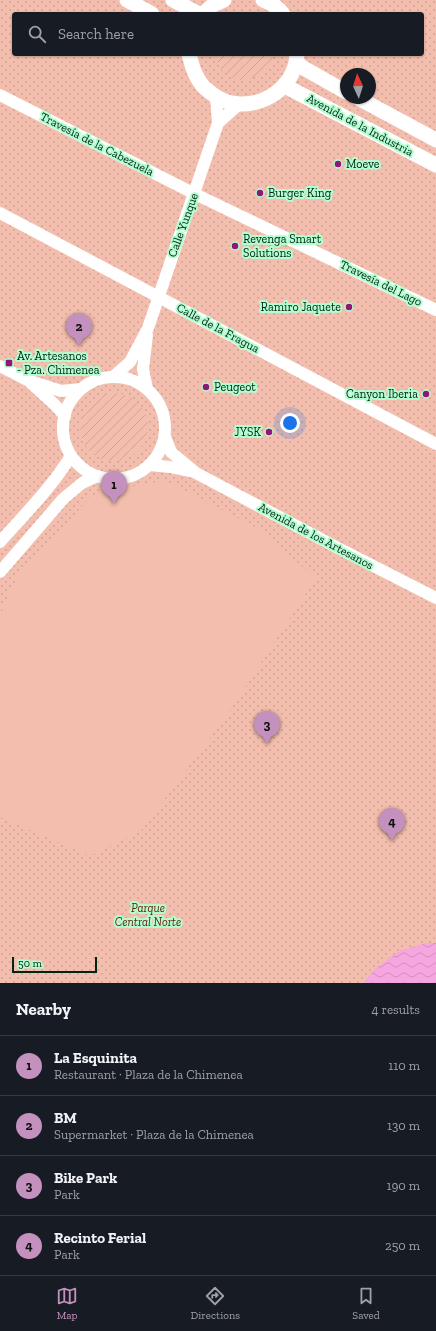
<!DOCTYPE html>
<html lang="en">
<head>
<meta charset="utf-8">
<style>
  body { margin:0; font-family:"Zilla Slab",serif; background:#20242c; color:#f1f3f6 }
  .compass { position:absolute; left:340px; top:68px; width:36px; height:36px; border-radius:50%; background:#171b24; box-shadow:0 1px 3px #0004; rotate:356deg }
  .scale { position:absolute; left:12px; bottom:10px; width:85px; box-sizing:border-box; padding-left:4px; border:2px solid #032313; border-top:0; font-size:11px; line-height:14px; white-space:nowrap; color:#032313; -webkit-text-stroke:3px #b2fed1; paint-order:stroke }
  .you { position:absolute; left:290px; top:423px; width:14px; height:14px; margin:-10px; border:3px solid #fff; border-radius:50%; background:#1a73e8; box-shadow:0 0 0 6px #1a73e833 }
  .badge { display:grid; place-items:center; width:26px; height:26px; border-radius:50%; background:#c490bd; color:#111; font-size:13px; font-weight:700 }
  .pin { position:absolute; translate:-50% -33px; filter:drop-shadow(0 1px 2px #0008) }
  .pin::after { content:''; position:absolute; top:21px; width:14px; height:12px; background:inherit; clip-path:polygon(0 0,100% 0,50% 100%) }
  .list { margin:0; padding:0; list-style:none }
  h2 { display:flex; justify-content:space-between; align-items:center; height:52px; margin:0; padding:0 16px; font-size:17px }
  h2 small { font-size:13px; font-weight:400; color:#9ea1a6 }
  .list li { display:grid; grid-template-columns:26px 1fr auto; gap:12px; align-items:center; box-sizing:border-box; height:60px; padding:0 16px; border-top:1px solid #363941 }
  .list b { display:block; font-size:15px; white-space:nowrap }
  .list p { margin:0; font-size:13px; white-space:nowrap; color:#9ea1a6 }
  .list em { font-size:13px; font-style:normal; color:#9ea1a6 }
  .icon { flex:none; width:22px; height:22px; fill:none; stroke:currentColor; stroke-width:2; stroke-linecap:round; stroke-linejoin:round }
  .map { position:relative; flex:none; width:436px; height:983px; overflow:hidden }
  .search { position:absolute; background:#171b24; box-shadow:0 1px 3px #0004; left:12px; right:12px; top:12px; height:44px; display:flex; align-items:center; gap:10px; box-sizing:border-box; padding:0 14px; border-radius:4px; color:#9ea1a6; font-size:15px }
  .sheet { height:292px; background:#171b24 }
  nav { display:flex; justify-content:space-around; align-items:center; box-sizing:border-box; height:56px; border-top:1px solid #363941; background:#171b24; font-size:11px; color:#9ea1a6 }
  nav a { display:grid; justify-items:center; gap:2px }
  nav .on { color:#c490bd }
  .map>svg:first-child { display:block }
</style>
</head>
<body>
<div class="map">
<svg width="436" height="983" viewBox="0 0 436 983">
  <defs>
    <pattern id="grass-dots" width="8" height="8" patternUnits="userSpaceOnUse"><rect width="8" height="8" fill="#f3beae"/><path d="M2 2h.1M6 6h.1" fill="none" stroke="#cfa395" stroke-width="1.8" stroke-linecap="round"/></pattern>
    <pattern id="garden-furrows" width="10" height="10" patternUnits="userSpaceOnUse"><rect width="10" height="10" fill="#f3beae"/><path d="M-1 1l2-2M0 10L10 0M9 11l2-2" fill="none" stroke="#cfa395"/></pattern>
    <pattern id="water-waves" width="16" height="10" patternUnits="userSpaceOnUse"><rect width="16" height="10" fill="#f6a6de"/><path d="M0 5q4-4 8 0t8 0" fill="none" stroke="#d18fbe"/></pattern>
  </defs>
  <rect width="100%" height="100%" fill="#b2fed1"/>
  <path fill="url(#grass-dots)" fill-rule="evenodd" d="M0 0H436V983H0ZM14 14H422V54H14ZM346 74H370V98H346Z"/>
  <g fill="url(#garden-furrows)">
    <path d="M215 54H273C269 77 240 89 223 71 218 66 217 60 215 54Z"/>
    <circle cx="114" cy="427" r="34"/>
  </g>
  <path fill="#f3beae" d="M165 480 257 528 316 578 228 714 141 831 90 856 0 817V615L16 579 92 495Z"/>
  <path fill="url(#water-waves)" d="M426 943H436V983H363L376 968 399 951Z"/>
  <g fill="none" stroke-linecap="round" stroke-linejoin="round">
    <g stroke="#fff" stroke-width="12">
      <path d="M0 95 195 194 436 310"/>
      <path d="M218 123 239 104"/>
      <path d="M0 213 436 444"/>
      <path d="M0 366 27 380 61 391 81 389"/>
      <path d="M113 377 130 362 148 328 218 123 216 97"/>
      <circle cx="114" cy="428" r="51"/>
      <path d="M31 383 54 404 65 416"/>
      <path d="M147 389 143 369 147 335"/>
      <path d="M165 437 171 452 196 473 340 549 436 598"/>
      <path d="M150 465 170 467 194 472"/>
      <path d="M0 542C25 514 51 488 71 456"/>
      <path d="M0 572 63 499 82 483 97 476"/>
    </g>
    <g stroke="#fff" stroke-width="15">
      <path d="M127 0 152 14"/>
      <path d="M173 0 199 14"/>
      <path d="M263 0C271 3 278 7 283 14"/>
      <path d="M203 14 213 5 224 0"/>
      <path d="M189 54C192 65 194 75 202 85 204 88 208 90 211 93 243 119 295 96 297 54"/>
      <path d="M297 61 300 66 346 92"/>
      <path d="M285 86 436 165"/>
      <path d="M358 98 436 140"/>
    </g>
  </g>
  <g fill="#8e1777" stroke="#b2fed1" stroke-width="1.5">
    <circle cx="338" cy="164" r="4"/>
    <circle cx="260" cy="193" r="4"/>
    <circle cx="235" cy="246" r="4"/>
    <circle cx="349" cy="307" r="4"/>
    <rect x="5" y="359" width="8" height="8" rx="2"/>
    <circle cx="206" cy="387" r="4"/>
    <circle cx="426" cy="394" r="4"/>
    <circle cx="269" cy="432" r="4"/>
  </g>
  <g text-anchor="middle" dominant-baseline="central" stroke-width="4" stroke-linejoin="round" paint-order="stroke">
    <g font-size="12" fill="#032313" stroke="#b2fed1">
      <text transform="translate(360 125) rotate(28)">Avenida de la Industria</text>
      <text transform="translate(97 144) rotate(27)">Travesía de la Cabezuela</text>
      <text transform="translate(183 225) rotate(-70)">Calle Yunque</text>
      <text transform="translate(381 283) rotate(26)">Travesía del Lago</text>
      <text transform="translate(218 328) rotate(28)">Calle de la Fragua</text>
      <text transform="translate(316 536) rotate(28)">Avenida de los Artesanos</text>
    </g>
    <g font-size="12" fill="#032313" stroke="#b2fed1" text-anchor="start">
      <text x="346" y="164">Moeve</text>
      <text x="268" y="193">Burger King</text>
      <text x="243" y="239">Revenga Smart<tspan x="243" dy="14">Solutions</tspan></text>
      <text x="341" y="307" text-anchor="end">Ramiro Jaquete</text>
      <text x="17" y="356">Av. Artesanos<tspan x="17" dy="14">- Pza. Chimenea</tspan></text>
      <text x="214" y="387">Peugeot</text>
      <text x="418" y="394" text-anchor="end">Canyon Iberia</text>
      <text x="261" y="432" text-anchor="end">JYSK</text>
    </g>
    <g font-size="12" font-style="italic" fill="#672007" stroke="#b2fed1">
      <text x="148" y="908">Parque<tspan x="148" dy="14">Central Norte</tspan></text>
    </g>
  </g>
</svg>
<svg class="compass" viewBox="-18 -18 36 36"><path d="M0-13l5 13h-10z" fill="#e53935"/><path d="M0 13l5-13h-10z" fill="#9ea1a6"/></svg>
<div class="scale">50 m</div>
<div class="you"></div>
<div class="pin badge" style="left:114px;top:504px">1</div>
<div class="pin badge" style="left:79px;top:346px">2</div>
<div class="pin badge" style="left:267px;top:744px">3</div>
<div class="pin badge" style="left:392px;top:841px">4</div>
<div class="search"><svg class="icon" aria-label="search" viewBox="0 0 24 24"><circle cx="10" cy="10" r="6"/><path d="M15 15l6 6"/></svg>Search here</div>
</div>
<section class="sheet">
<h2>Nearby<small>4 results</small></h2>
<ul class="list">
<li><span class="badge">1</span><div><b>La Esquinita</b><p>Restaurant · Plaza de la Chimenea</p></div><em>110 m</em></li>
<li><span class="badge">2</span><div><b>BM</b><p>Supermarket · Plaza de la Chimenea</p></div><em>130 m</em></li>
<li><span class="badge">3</span><div><b>Bike Park</b><p>Park</p></div><em>190 m</em></li>
<li><span class="badge">4</span><div><b>Recinto Ferial</b><p>Park</p></div><em>250 m</em></li>
</ul>
</section>
<nav>
<a class="on"><svg class="icon" aria-label="map" viewBox="0 0 24 24"><path d="M3 6l6-2 6 2 6-2v14l-6 2-6-2-6 2zM9 4v14M15 6v14"/></svg>Map</a>
<a><svg class="icon" aria-label="directions" viewBox="0 0 24 24"><path d="M12 3l9 9-9 9-9-9zM9 14v-3h6M13 9l2 2-2 2"/></svg>Directions</a>
<a><svg class="icon" aria-label="saved" viewBox="0 0 24 24"><path d="M7 4h10v16l-5-4-5 4z"/></svg>Saved</a>
</nav>
</body>
</html>
